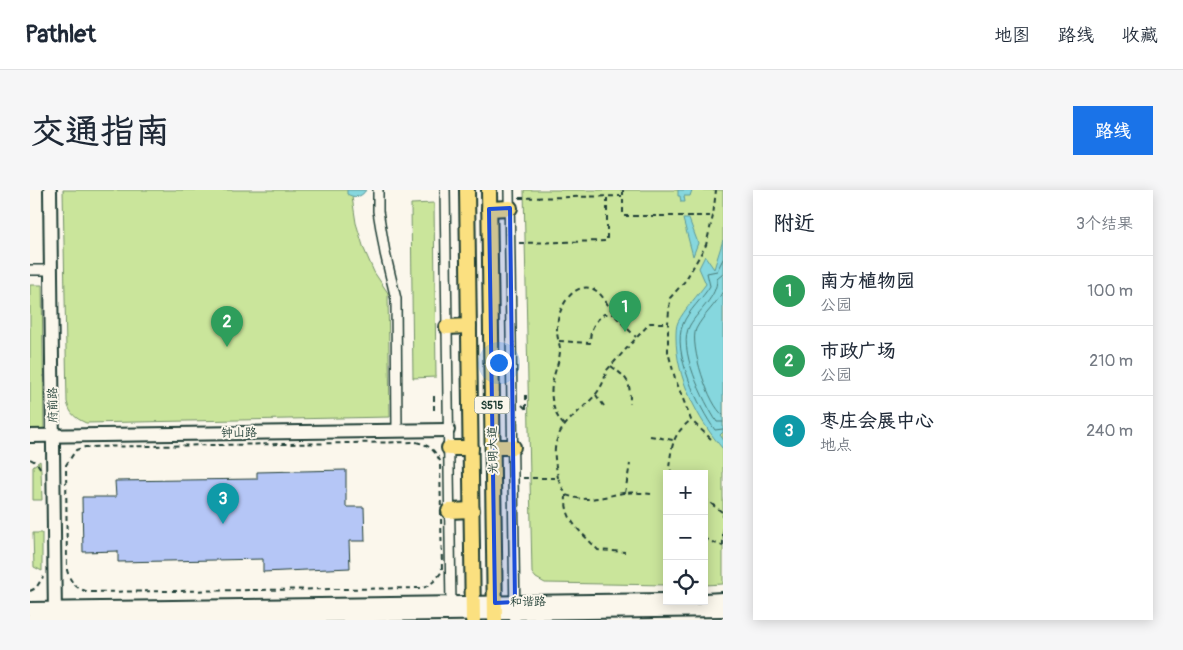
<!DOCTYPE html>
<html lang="zh">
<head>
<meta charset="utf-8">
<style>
  body { margin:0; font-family:Pangolin,"LXGW WenKai TC",sans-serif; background:#f6f6f7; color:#1f2937 }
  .controls { position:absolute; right:15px; bottom:15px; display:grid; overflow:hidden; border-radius:0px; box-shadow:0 2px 12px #0003 }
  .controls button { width:45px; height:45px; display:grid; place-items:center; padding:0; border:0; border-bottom:1px solid #e0e1e3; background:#fff; color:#1f2937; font:25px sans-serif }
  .you { position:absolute; left:468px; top:172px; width:18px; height:18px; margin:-12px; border:4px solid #fff; border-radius:50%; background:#1a73e8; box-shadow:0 0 0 8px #1a73e833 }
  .badge { display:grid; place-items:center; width:32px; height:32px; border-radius:50%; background:#1a73e8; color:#fff; font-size:16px; font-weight:700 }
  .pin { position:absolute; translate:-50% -41px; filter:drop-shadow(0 1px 2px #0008) }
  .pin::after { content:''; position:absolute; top:26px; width:18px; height:15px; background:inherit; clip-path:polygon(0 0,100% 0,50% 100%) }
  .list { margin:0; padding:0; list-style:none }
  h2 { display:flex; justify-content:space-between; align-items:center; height:65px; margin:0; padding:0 20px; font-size:21px }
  h2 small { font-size:16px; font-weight:400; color:#747a83 }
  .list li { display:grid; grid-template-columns:32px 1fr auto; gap:15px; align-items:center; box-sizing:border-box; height:70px; padding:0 20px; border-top:1px solid #e0e1e3 }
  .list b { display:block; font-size:19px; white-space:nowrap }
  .list p { margin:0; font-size:16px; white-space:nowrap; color:#747a83 }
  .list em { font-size:16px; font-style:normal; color:#747a83 }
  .icon { flex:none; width:28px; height:28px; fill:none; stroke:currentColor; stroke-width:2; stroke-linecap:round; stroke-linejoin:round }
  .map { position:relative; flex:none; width:693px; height:430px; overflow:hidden; border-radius:0px }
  header { display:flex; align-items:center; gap:30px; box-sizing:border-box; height:70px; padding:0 25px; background:#fff; border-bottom:1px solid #e0e1e3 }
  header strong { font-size:24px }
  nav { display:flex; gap:28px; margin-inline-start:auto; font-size:18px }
  .intro { display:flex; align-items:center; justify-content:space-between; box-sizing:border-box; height:120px; padding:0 30px }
  h1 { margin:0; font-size:35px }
  .button { padding:12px 22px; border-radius:0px; background:#1a73e8; color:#fff; font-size:18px; font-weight:700 }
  main { display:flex; gap:30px; padding:0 30px }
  aside { flex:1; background:#fff; border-radius:0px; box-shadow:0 2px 12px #0003 }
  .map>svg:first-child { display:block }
</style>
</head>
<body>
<header>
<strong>Pathlet</strong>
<nav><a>地图</a><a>路线</a><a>收藏</a></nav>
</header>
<div class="intro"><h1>交通指南</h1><a class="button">路线</a></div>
<main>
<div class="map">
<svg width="693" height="430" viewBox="0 0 693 430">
  <rect width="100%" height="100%" fill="#fbf7ec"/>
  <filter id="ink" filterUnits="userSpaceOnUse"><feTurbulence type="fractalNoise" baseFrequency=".02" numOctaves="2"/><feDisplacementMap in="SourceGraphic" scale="10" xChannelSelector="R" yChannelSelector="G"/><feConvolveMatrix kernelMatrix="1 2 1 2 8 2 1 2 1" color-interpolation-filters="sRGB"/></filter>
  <g filter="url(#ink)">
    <g fill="#cae59b" stroke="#749168">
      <path d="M33 0H336L329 6 322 7 326 33 334 59 344 82 358 103 360 227 56 233C45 228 40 224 37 212Z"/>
      <path d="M494 0H693V394L674 395V284H637V395L515 393 506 388 502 383Z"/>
      <path d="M404 13 406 187 383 188 381 14Z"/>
      <path d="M0 95H12L14 239H0Z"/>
      <path d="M10 271 11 281 12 310H3V276Z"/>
      <path d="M3 343H12V381L4 377Z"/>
    </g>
    <g fill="#86d7de" stroke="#5d999a">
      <path d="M317 0H336C331 8 324 8 317 4Z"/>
      <path d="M648 0H662L660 6H654L655 12H651L650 6H648Z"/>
      <path d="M653 29H659L668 53 663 66Z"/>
      <path d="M693 50V242L690 245 693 249V259C667 229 646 187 646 147 646 142 646 136 648 132 654 120 668 105 676 94L669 78 675 66 684 79Z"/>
    </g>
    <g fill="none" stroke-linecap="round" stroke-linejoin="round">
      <g stroke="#487b78" stroke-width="1">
        <path d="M693 69 687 81 677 83 680 96C673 108 658 121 653 134 641 161 669 218 685 240L693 239"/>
        <path d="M693 84 687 89C687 107 669 120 660 135 646 157 674 212 687 232H693"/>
        <path d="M693 101C686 115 673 125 666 139 659 155 679 216 693 225"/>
      </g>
    </g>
    <path fill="#b5c6f6" stroke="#1f3d34" d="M316 280V317H334L335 351H319L320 378 233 382V369L88 372V361L53 362 52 307H86L85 291 227 289V282Z"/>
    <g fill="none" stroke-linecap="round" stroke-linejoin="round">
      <g stroke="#1f3d34" stroke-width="12">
        <g id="street">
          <path d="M348 0V21L355 63 366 109 367 241"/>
          <path d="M415 0 421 417"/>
          <path d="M479 0 485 430"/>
          <path d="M0 80H21"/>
        </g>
      </g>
      <g stroke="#1f3d34" stroke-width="16">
        <g id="secondary">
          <path d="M20 0 25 428"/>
          <path d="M0 246 418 240"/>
          <path d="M674 410 693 409"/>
          <path d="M0 419 637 410"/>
          <path d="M0 430 693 420"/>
        </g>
      </g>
      <g stroke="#1f3d34" stroke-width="18">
        <g id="primary">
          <path d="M437 0 443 430"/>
          <path d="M459 0 465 430"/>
          <path d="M459 19 480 18"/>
          <path d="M417 137 439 136"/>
          <path d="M463 257H483"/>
          <path d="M419 258H441"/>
          <path d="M419 321 442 320"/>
        </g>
      </g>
      <g stroke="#1f3d34" stroke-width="2" stroke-dasharray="5 4" stroke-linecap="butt">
        <path d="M593 0V26H683"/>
        <path d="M489 8 592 6"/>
        <path d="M489 53 577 51V7"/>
        <path d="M529 151 560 153C560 139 564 132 574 124H584"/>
        <path d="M581 176C599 190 600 190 600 214"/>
        <path d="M566 205 574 216"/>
        <path d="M404 206V221"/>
        <path d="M492 215 496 219"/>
        <path d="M496 219V205"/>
        <path d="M534 235C523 224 519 205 523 190 525 180 530 170 530 160 530 154 527 148 527 141 526 126 536 102 552 98 570 94 576 115 585 125 591 133 599 140 606 147"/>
        <path d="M620 246 643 250"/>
        <path d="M681 249 661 230 645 188 638 162V133L640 108 655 91 676 55 683 26 686 0"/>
        <path d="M386 252C399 255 404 259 410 271L412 381C407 389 402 394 393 398L59 402C46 399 40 392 37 380L36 275 46 260 55 257Z"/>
        <path d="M0 269 7 273 12 281"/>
        <path d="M643 284 639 278C642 255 642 245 661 230"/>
        <path d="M493 288H528L536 305C558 313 571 307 593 303 602 302 612 303 621 304"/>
        <path d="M528 288C526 276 523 264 526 253 533 223 572 214 576 181L620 133H637"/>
        <path d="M595 303 600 274"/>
        <path d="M536 305C534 332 552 342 568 360L595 362"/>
        <path d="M674 308 692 322"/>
        <path d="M674 348 679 351 693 356"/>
        <path d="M693 356V322"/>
        <path d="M0 401 6 398 13 387"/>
      </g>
      <use href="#street" stroke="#fbf7ec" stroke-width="9"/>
      <use href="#secondary" stroke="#fbf7ec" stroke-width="12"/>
      <use href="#primary" stroke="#fbe080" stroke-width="14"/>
    </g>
  </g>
  <path fill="#1d4ed8" fill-opacity="0.2" stroke="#1d4ed8" stroke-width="4" stroke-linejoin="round" d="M480 18 485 412 465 413 459 19Z"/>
  <g text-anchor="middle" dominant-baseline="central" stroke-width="4" stroke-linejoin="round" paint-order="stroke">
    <rect fill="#fbf7ec" stroke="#61756b" stroke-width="1" x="444.5" y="206.5" width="35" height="17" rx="4"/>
    <g font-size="11" font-weight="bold" fill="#1f3d34">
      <text x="462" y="215">S515</text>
    </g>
    <g font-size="12" fill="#1f3d34" stroke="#fbf7ec">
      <text transform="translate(23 215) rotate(-91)">府前路</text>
      <text transform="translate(209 243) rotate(-1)">钟山路</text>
      <text transform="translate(463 260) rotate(-91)">光明大道</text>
      <text transform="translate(498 412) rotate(-1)">和谐路</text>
    </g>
  </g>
</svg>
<div class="controls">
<button>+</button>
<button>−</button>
<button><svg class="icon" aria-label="locate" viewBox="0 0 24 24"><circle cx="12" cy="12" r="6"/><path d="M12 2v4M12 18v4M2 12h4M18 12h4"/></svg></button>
</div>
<div class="you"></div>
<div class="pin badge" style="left:595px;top:142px;background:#2e9e5b">1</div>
<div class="pin badge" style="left:197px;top:157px;background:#2e9e5b">2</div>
<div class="pin badge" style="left:193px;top:334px;background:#0f9aa8">3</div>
</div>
<aside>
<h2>附近<small>3个结果</small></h2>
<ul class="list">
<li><span class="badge" style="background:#2e9e5b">1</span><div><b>南方植物园</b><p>公园</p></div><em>100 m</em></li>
<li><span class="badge" style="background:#2e9e5b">2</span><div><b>市政广场</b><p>公园</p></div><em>210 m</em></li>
<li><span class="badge" style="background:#0f9aa8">3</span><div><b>枣庄会展中心</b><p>地点</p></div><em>240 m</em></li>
</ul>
</aside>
</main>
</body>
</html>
